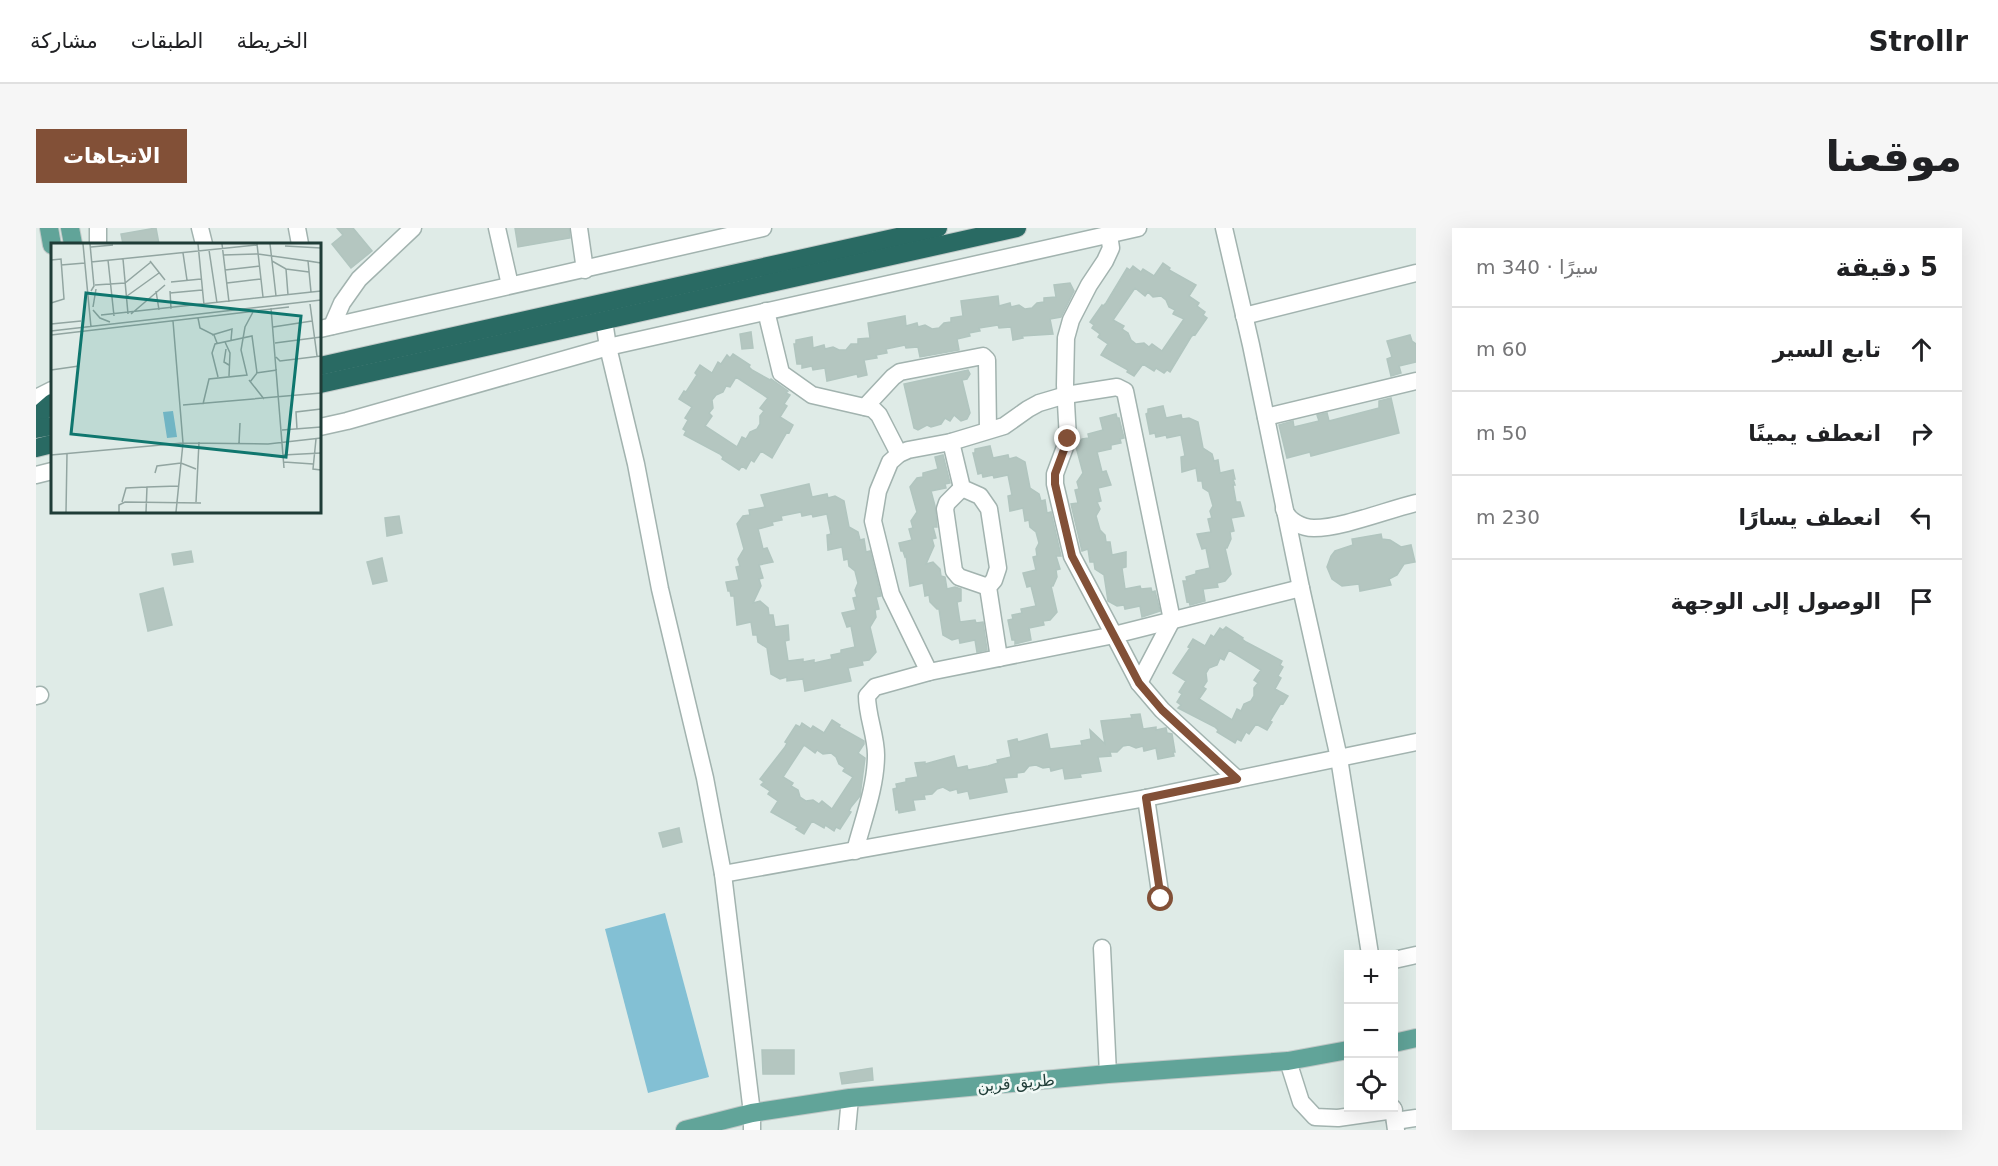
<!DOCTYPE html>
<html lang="ar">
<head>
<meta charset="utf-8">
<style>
  body { margin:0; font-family:"DejaVu Sans",Cairo,sans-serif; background:#f6f6f6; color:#202124; direction:rtl }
  .controls { position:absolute; right:18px; bottom:18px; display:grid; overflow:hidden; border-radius:0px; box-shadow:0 6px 24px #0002 }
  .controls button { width:54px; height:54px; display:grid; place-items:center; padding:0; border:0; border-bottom:2px solid #e0e0e0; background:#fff; color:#202124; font:30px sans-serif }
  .stop { position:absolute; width:18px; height:18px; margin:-14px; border:4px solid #825037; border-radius:50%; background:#fff }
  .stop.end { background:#825037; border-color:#fff; box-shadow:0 2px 6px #0008 }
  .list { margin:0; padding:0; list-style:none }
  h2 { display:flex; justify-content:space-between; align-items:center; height:78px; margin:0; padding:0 24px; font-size:26px }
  h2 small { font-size:20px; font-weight:400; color:#757577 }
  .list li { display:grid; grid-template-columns:39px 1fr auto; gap:18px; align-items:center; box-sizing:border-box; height:84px; padding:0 24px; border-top:2px solid #e0e0e0 }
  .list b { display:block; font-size:22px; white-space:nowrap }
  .list em { font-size:20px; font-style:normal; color:#757577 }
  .icon { flex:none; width:33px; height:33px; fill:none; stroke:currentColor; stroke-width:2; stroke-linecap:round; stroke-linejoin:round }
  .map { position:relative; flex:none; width:1380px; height:902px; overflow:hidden; direction:ltr; border-radius:0px }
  header { display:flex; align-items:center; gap:36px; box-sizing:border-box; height:84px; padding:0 30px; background:#fff; border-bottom:2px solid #e0e0e0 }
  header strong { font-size:28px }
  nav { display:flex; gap:33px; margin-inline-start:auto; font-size:21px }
  .intro { display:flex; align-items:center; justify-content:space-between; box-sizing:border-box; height:144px; padding:0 36px }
  h1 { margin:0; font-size:42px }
  .button { padding:15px 27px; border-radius:0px; background:#825037; color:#fff; font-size:21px; font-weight:700 }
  main { display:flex; gap:36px; padding:0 36px }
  aside { flex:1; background:#fff; border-radius:0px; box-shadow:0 6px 24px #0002 }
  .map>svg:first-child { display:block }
</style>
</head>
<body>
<header>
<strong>Strollr</strong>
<nav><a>الخريطة</a><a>الطبقات</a><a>مشاركة</a></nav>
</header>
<div class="intro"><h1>موقعنا</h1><a class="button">الاتجاهات</a></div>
<main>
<aside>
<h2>5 دقيقة<small>سيرًا · 340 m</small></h2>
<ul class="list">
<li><svg class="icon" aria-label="ahead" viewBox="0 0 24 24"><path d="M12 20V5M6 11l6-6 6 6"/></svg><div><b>تابع السير</b></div><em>60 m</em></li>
<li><svg class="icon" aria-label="right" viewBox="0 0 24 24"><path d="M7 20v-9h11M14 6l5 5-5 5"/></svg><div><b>انعطف يمينًا</b></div><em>50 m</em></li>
<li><svg class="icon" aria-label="left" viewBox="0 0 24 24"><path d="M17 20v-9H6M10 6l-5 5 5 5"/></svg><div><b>انعطف يسارًا</b></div><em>230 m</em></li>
<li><svg class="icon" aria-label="arrive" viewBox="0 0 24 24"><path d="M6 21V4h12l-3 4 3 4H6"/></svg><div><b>الوصول إلى الوجهة</b></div></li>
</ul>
</aside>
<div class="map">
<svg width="1380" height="902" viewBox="0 0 1380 902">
  <rect width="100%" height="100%" fill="#dfebe7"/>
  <path fill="#83c0d4" d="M629 685 673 849 612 865 569 701Z"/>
  <g fill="#b4c6c0" stroke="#b1c5bf" stroke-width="1.5" fill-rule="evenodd">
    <path d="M120 0 123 16H87L85 6Z"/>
    <path d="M301 0H317L336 23 315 40 296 16 307 7Z"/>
    <path d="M479 0H533L534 10 482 19Z"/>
    <path d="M1127 35 1134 40 1133 42 1160 57 1153 68 1163 75 1161 78 1169 84 1167 87 1171 90 1159 107 1158 106 1155 109 1134 144 1131 142 1128 145 1120 140 1118 143 1107 136 1098 148 1091 144 1092 142 1065 127 1072 116 1062 109 1064 106 1056 100 1058 97 1054 94 1066 77 1067 78 1070 75 1091 40 1094 42 1097 38 1105 44 1107 41 1118 48ZM1099 60 1109 68 1112 64 1117 69 1125 68 1130 72 1133 79 1139 82 1137 86 1148 91 1126 123 1116 116 1113 119 1108 115 1100 116 1095 112 1092 105 1086 101 1088 98 1077 92Z"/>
    <path d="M1034 55 1038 63 1025 89 1014 91 1017 106 986 108 987 110 977 112 975 99 963 100 962 97 943 100 944 103 933 105 934 108 921 111 923 122 884 129 882 119 870 120 869 117 850 121 851 125 840 127 841 130 828 132 831 147 822 149 821 146 791 153 789 140 777 142 776 138 766 140V136H761L758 116H760V112L776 109 777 120 788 117 789 121 797 119 803 122H810L815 116H822V111L834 110 832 95 869 88 870 98 881 95 882 99 889 97 896 101 903 100 908 95 915 94V90L927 88 925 73 962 68 963 78 974 75 975 79 983 77 989 81 996 80 1001 75 1008 74V70L1020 69 1018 57Z"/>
    <path d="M715 104 717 120 706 121 704 106Z"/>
    <path d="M1374 107 1376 113 1380 116V134L1363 138 1365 145 1355 148 1351 131 1356 129 1351 113Z"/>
    <path d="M697 126 714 137 713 139 716 142 734 152 735 151 752 163 750 165 754 167 748 176 751 178 744 189 757 197 753 205 751 204 736 230 725 223 718 234 715 232 710 241 706 238 703 242 686 231 687 229 684 226 648 207 650 203 647 201 652 192 649 190 656 179 643 171 648 163 650 164 661 147 659 145 664 137 676 145 682 134 685 136 691 127 694 130ZM700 149 732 170 724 180 728 183 724 188V196L721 201 714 204 710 211 706 209 701 219 669 198 676 188 673 185 677 180 676 172 680 167 687 164 690 158 694 159Z"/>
    <path d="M932 142 934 146 931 151 926 152 934 185 931 191 925 193 918 187 914 193 909 190 905 196 895 199 891 197 882 202 878 200 868 156Z"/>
    <path d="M1355 170 1363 205 1275 228 1274 224 1251 230 1243 197 1257 193 1258 199 1283 193 1281 187 1291 185 1293 193 1343 180V173Z"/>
    <path d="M1127 178 1130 190 1145 187 1146 191 1153 190 1162 194 1167 220 1176 226 1178 233 1182 232 1184 245 1197 242 1199 251H1197L1199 257H1197L1200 274H1204L1208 288 1195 290 1198 303 1194 304 1195 311 1191 320H1189L1195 346 1189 353 1181 355 1182 359 1167 361 1169 373 1154 377 1153 373 1151 374 1147 353H1151L1150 349 1160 346V343L1174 340 1170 320 1166 321 1161 306 1175 304 1172 291 1176 290 1174 283 1177 278 1173 264 1167 260 1166 253H1162L1160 240 1146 244 1145 229 1149 228 1145 207 1131 210 1130 207 1120 209 1119 205 1114 206 1110 186 1112 185V181Z"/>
    <path d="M1080 186 1081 190H1083L1088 210 1084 211 1085 215 1075 217V221L1061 224 1066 244 1070 243 1075 257 1062 260 1065 273 1061 274 1064 281 1060 288 1064 302 1069 307 1070 314H1074L1076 327 1090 324V339L1086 340 1089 361 1104 358 1105 361 1115 360 1116 364 1119 363 1124 383 1106 389 1104 378 1089 381 1088 377 1081 378 1072 373 1068 347 1059 341 1058 334H1054L1052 321 1046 323 1035 276 1042 275 1039 262 1043 261 1041 254 1047 245 1040 219 1046 211 1053 210 1052 206 1067 202 1064 190Z"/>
    <path d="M954 218 957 230 972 227 973 231 980 229 989 234 994 260 1003 266 1005 273 1009 272 1011 285 1015 284 1025 328H1020L1024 341 1020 342 1021 349 1017 358H1015L1021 384 1014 392 1007 393 1008 397 993 400 995 412 979 416V412H976L972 392 977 391 976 387 986 385 985 381 1000 378 995 358 991 359 987 345 1000 342 997 329 1001 328 1000 321 1003 315 1000 304 994 299 993 292 989 293 987 280 974 283 972 268 976 267 972 247 958 250 957 247 947 249 946 245 942 246 937 225H939V221Z"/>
    <path d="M907 227 914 255 909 256 910 260 895 263 899 278 901 299H897L900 310 896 311 898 318 890 336 897 334 904 341 905 348 909 349 911 361 919 359 925 361V373L921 374 924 394 939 392 940 395 947 394 951 422 941 424 939 412 924 415 923 410 916 412 907 407 903 381H901L894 374 893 367 889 368 887 355 874 358 870 328 869 329 867 323H865L863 315 876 312 873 301 877 300 875 293 881 284 874 259 881 250 887 249V245L902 241 899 229Z"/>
    <path d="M773 256 776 269 791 266 792 270 799 268 808 273 813 299 822 304 824 312 828 311 830 324 834 323 845 368 840 369 843 381 839 382 840 389 834 399 840 424 833 432 826 433 827 437 812 440 815 453 769 463 767 451 751 453V449L744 451 735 446 731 420 722 414 721 407H717L715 394 701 397 698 368H695L694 363H692L690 354 703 352 700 339 704 338 702 331 708 321 701 296 707 288 714 287 713 282 729 279 725 267ZM765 284 766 288 776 286 777 289 791 286 795 306 791 307 792 322 806 319 808 332 812 331 813 338 819 343 822 355 819 362 821 369 817 370 820 382 806 385 811 399 815 398 819 419 805 422V425L795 427 796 431 778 435V432L767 434V431L752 433 749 413 753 412 752 397 739 399 737 387H733L732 380 724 373 717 375 725 358 723 351 727 350 723 337 737 334 731 320 727 321 722 301 737 297 736 294 746 292 745 288Z"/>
    <path d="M363 288 366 305 351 308 349 290Z"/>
    <path d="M1345 306 1346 311 1354 312 1365 319 1375 317 1379 334 1368 336 1361 347 1353 351 1355 357 1324 363 1323 356 1306 358 1296 351 1291 339 1295 328 1299 323 1317 317 1316 311Z"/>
    <path d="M155 323 157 334 138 337 136 326Z"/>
    <path d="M346 330 351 353 337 356 331 334Z"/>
    <path d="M127 360 136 397 112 403 104 366Z"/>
    <path d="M1190 399 1207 410 1206 411 1210 414 1246 433 1244 437 1247 439 1242 448 1245 450 1239 461 1252 468 1247 476 1245 475 1234 493 1236 494 1231 502 1220 496 1213 506 1210 504 1205 513 1201 511 1199 515 1181 504 1182 502 1179 499 1142 480 1145 477 1141 474 1146 466 1143 464 1150 453 1137 445 1154 420 1152 419 1157 411 1169 418 1175 407 1178 409 1184 400 1187 402ZM1193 422 1225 442 1218 452 1222 455 1218 460V468L1215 473 1208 476 1205 483 1201 481 1196 492 1163 471 1170 461 1167 459 1171 453 1170 445 1173 440 1181 437 1184 430 1188 432Z"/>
    <path d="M1104 486 1107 501 1120 499V502L1130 500 1131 505 1136 506 1139 524H1137L1138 528 1122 531 1120 520 1108 523 1107 518 1100 520 1093 517 1087 518 1081 524H1074L1075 528 1062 529 1065 543 1044 546 1045 549 1029 551 1027 540 1015 543 1014 539 1007 540 1000 537 993 538 988 544 981 545V549L968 550 971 564 934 571 932 563 922 565 921 561 914 563 907 559 901 561 896 566 888 567 889 571 877 572 879 582 863 585 862 581 860 582 857 561 861 560 860 556 870 554V551L882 549 879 535 889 534V536L918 528 921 540 931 538 932 542 952 538 962 535 961 532 975 529 972 513 981 511 982 514 1011 506 1014 521 1046 517 1045 513 1055 511 1054 502 1069 516 1065 493 1096 490 1095 487Z"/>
    <path d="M796 492 804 497 803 499 828 513V516L822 525 829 530 824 568 815 579 813 583 815 584 804 601 800 599 798 603 789 597 788 600 776 593 768 606 760 601 762 599 735 584 742 573 732 566 734 563 725 557 728 554 724 551 749 519 751 515 749 514 760 497 764 499 766 495 775 501 777 498 788 505ZM768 517 779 525 781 522 787 526 795 525 800 529 803 536 809 540 807 543 817 549 796 581 786 573 783 576 777 572 770 573 764 569 762 562 755 558 757 555 747 549Z"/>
    <path d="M643 600 646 614 627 619 623 605Z"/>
    <path d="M726 822H758V846H727Z"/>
    <path d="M836 840 837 852 806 856 804 845Z"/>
  </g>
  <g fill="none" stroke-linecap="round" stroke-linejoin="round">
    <g stroke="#a2b3af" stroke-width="19">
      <g id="minor">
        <path d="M164 0 168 16"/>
        <path d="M261 0 264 16"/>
        <path d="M461 0 474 57"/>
        <path d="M543 0 549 42"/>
        <path d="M1188 0 1215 117 1265 360 1303 530 1334 726"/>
        <path d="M62 16V0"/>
        <path d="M730 83 745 145 776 167 837 181 843 187 863 226"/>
        <path d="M1208 88 1380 45"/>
        <path d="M568 93 572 119 600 236 624 361 669 550 687 646 716 885V902"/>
        <path d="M296 98 306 75 323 51 377 0"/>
        <path d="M284 101 727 0"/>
        <path d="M0 170 16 162"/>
        <path d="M829 179 857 149 864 144 947 128 951 132 952 202"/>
        <path d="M1230 189 1380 153"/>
        <path d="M284 199 311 193 572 119 1102 0"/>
        <path d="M915 214 926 260 944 268 953 281 962 340 958 352 952 359 963 430"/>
        <path d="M0 247 16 243"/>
        <path d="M926 260 911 275 909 281 918 343 923 349 952 359"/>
        <path d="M1248 281C1252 293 1266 300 1278 300 1306 300 1351 282 1380 275"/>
        <path d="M893 444 855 366 837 293 842 263 854 234 863 226 872 222 915 214 968 198 992 181 1003 175 1030 167 1081 159 1089 163 1136 392 1103 455"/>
        <path d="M0 468 4 467"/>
        <path d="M1201 551 1126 482 1103 455 1078 407 1265 360"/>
        <path d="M1110 570 1125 671"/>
        <path d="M819 623C827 592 840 559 840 527 840 507 831 488 831 468L839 459 893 444 1078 407 1036 328 1019 256V246L1032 211 1029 157 1030 110 1035 92 1053 57 1069 33 1075 20 1073 7"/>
        <path d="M687 646 1110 570 1380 514"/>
        <path d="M1066 720 1072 846"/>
        <path d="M1358 732 1380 727"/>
        <path d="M1252 833 1265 874 1279 889 1302 890 1358 882"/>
        <path d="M1357 880 1360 902"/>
        <path d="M1359 893 1380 890"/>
        <path d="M811 902 814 870"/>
      </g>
    </g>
    <g stroke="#c0c8c7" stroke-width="20">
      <g id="major">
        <path d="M13 0 16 17"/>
        <path d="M34 0 37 16"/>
        <path d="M1358 815 1380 810"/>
        <path d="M649 902 716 885 814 870 1072 846 1252 833 1312 822"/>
      </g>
    </g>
    <g stroke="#c0c8c7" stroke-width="20">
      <g id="highway">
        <path d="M284 138 902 0"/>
        <path d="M284 156 981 0"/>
        <path d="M0 189 16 175"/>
        <path d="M0 201 16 198"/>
        <path d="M0 220 16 216"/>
      </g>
    </g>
    <use href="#minor" stroke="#fff" stroke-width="16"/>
    <use href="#major" stroke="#61a499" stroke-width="18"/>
    <use href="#highway" stroke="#296a63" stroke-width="18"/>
  </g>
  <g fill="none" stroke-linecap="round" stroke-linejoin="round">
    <path stroke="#825037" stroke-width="8" d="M1032 211 1019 246V256L1036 328 1103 455 1126 482 1201 551 1110 570 1125 671"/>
  </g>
  <g text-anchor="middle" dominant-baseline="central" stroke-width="5" stroke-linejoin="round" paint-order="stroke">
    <g font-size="16" fill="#1f3c37" stroke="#f0f8f5">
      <text transform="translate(980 855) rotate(-5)">طريق قرين</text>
    </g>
  </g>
  <g transform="translate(15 15)">
    <rect width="270" height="270" fill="#dfebe7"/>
    <path d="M122 168 126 194 116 195 112 169Z" fill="#83c0d4"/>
    <path fill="none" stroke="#92a5a1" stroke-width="1.5" d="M32 1 40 84M39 1 43 43 40 48M147 1 153 62M171 1 178 59M206 1 212 54M219 1 221 18 235 26 258 29M234 3 270 5M40 4 62 2M158 7 166 60M132 10 136 37M172 12 207 11 257 18M72 16 77 71M0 17 10 16 13 56 0 60M57 17 63 73M99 18 114 37M221 18 225 53M40 19 206 2M10 22 34 20M235 26 237 52M174 27 209 23M120 39 150 36M176 40 210 36M44 42 74 40 100 19M105 48 108 67M119 48 120 66M260 49 257 18 270 20M119 50 151 47M76 53 108 30M259 61 266 113M42 64 45 46M220 65 233 225M42 67 49 75 59 79M80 71 114 42M50 72 270 48M147 75 149 85 163 92 166 100M122 78 132 200 125 269M0 81 30 78M222 84 261 78M0 88 270 57M0 92 238 64M161 92 181 86 180 97M174 99 179 110 178 133M224 100 270 94M175 106 173 119 178 122M225 114 229 118 270 113M0 127 28 123M205 130 226 127M167 134 161 110 164 101 201 93 206 130 199 139M198 137 213 156M152 161 158 136 196 132 190 107 194 84 202 69M132 162 270 150M246 186 245 169 270 166M231 187 270 184M265 196 262 226 270 227M188 200 189 180M0 212 132 200 217 201 270 195M232 212 270 210M233 219 262 221M104 230 106 223 130 220 145 226M71 259 75 245 96 244M145 259 148 199M15 269 16 211M68 269V262L74 259 150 260M95 269 96 244 127 243"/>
    <path fill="#0f766e" fill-opacity="0.15" stroke="#0f766e" stroke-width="3" d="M35 50 250 73 235 214 20 191Z"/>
    <rect width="270" height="270" fill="none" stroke="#1f3c37" stroke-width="3"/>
  </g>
</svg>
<div class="controls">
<button>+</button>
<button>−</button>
<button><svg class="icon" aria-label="locate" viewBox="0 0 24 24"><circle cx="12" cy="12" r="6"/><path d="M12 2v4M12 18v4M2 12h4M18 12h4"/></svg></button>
</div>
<div class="stop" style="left:1125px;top:671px"></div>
<div class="stop end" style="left:1032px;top:211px"></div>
</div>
</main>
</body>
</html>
